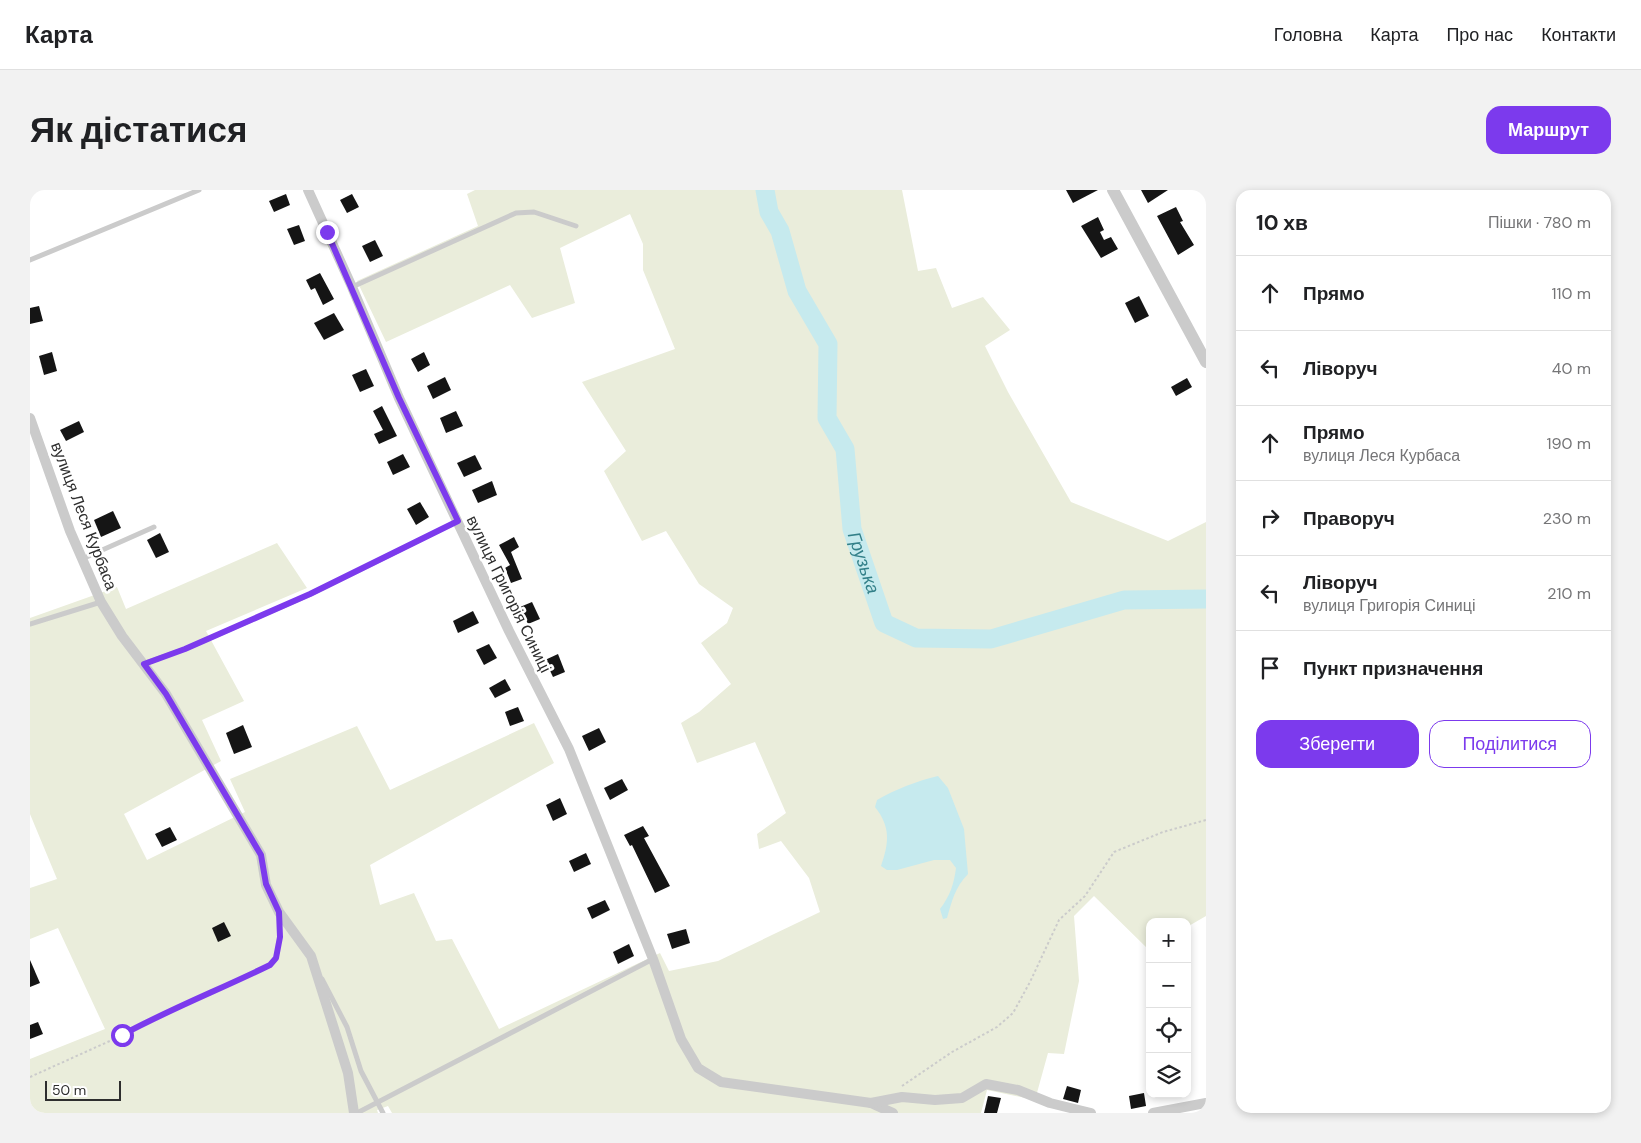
<!DOCTYPE html>
<html lang="uk">
<head>
<meta charset="utf-8">
<style>
  body { margin:0; font-family:"DM Sans",sans-serif; background:#f2f2f2; color:#202124 }
  .controls { position:absolute; right:15px; bottom:15px; display:grid; overflow:hidden; border-radius:10px; box-shadow:0 2px 8px #0003 }
  .controls button { width:45px; height:45px; display:grid; place-items:center; padding:0; border:0; border-bottom:1px solid #e0e0e0; background:#fff; color:#202124; font:25px sans-serif }
  .scale { position:absolute; left:15px; bottom:12px; width:76px; box-sizing:border-box; padding-left:5px; border:2px solid #2e2e2e; border-top:0; font-size:14px; line-height:18px; white-space:nowrap; color:#2e2e2e; -webkit-text-stroke:4px #fff; paint-order:stroke }
  .stop { position:absolute; width:15px; height:15px; margin:-11px; border:4px solid #7c3aed; border-radius:50%; background:#fff }
  .stop.end { background:#7c3aed; border-color:#fff; box-shadow:0 1px 5px #0008 }
  .list { margin:0; padding:0; list-style:none }
  h2 { display:flex; justify-content:space-between; align-items:center; height:65px; margin:0; padding:0 20px; font-size:21px }
  h2 small { font-size:16px; font-weight:400; color:#757577 }
  .list li { display:grid; grid-template-columns:32px 1fr auto; gap:15px; align-items:center; box-sizing:border-box; height:75px; padding:0 20px; border-top:1px solid #e0e0e0 }
  .list b { display:block; font-size:19px; white-space:nowrap }
  .list p { margin:0; font-size:16px; white-space:nowrap; color:#757577 }
  .list em { font-size:16px; font-style:normal; color:#757577 }
  .actions { display:flex; gap:10px; padding:15px 20px }
  .actions a { flex:1; padding:11px 0; border:1px solid #7c3aed; border-radius:15px; text-align:center; font-size:18px; color:#7c3aed }
  .actions .main { background:#7c3aed; color:#fff }
  .icon { flex:none; width:28px; height:28px; fill:none; stroke:currentColor; stroke-width:2; stroke-linecap:round; stroke-linejoin:round }
  .map { position:relative; flex:none; width:1176px; height:923px; overflow:hidden; border-radius:15px }
  header { display:flex; align-items:center; gap:30px; box-sizing:border-box; height:70px; padding:0 25px; background:#fff; border-bottom:1px solid #e0e0e0 }
  header strong { font-size:24px }
  nav { display:flex; gap:28px; margin-inline-start:auto; font-size:18px }
  .intro { display:flex; align-items:center; justify-content:space-between; box-sizing:border-box; height:120px; padding:0 30px }
  h1 { margin:0; font-size:35px }
  .button { padding:12px 22px; border-radius:15px; background:#7c3aed; color:#fff; font-size:18px; font-weight:700 }
  main { display:flex; gap:30px; padding:0 30px }
  aside { flex:1; background:#fff; border-radius:15px; box-shadow:0 2px 8px #0003 }
  .map>svg:first-child { display:block }
</style>
</head>
<body>
<header>
<strong>Карта</strong>
<nav><a>Головна</a><a>Карта</a><a>Про нас</a><a>Контакти</a></nav>
</header>
<div class="intro"><h1>Як дістатися</h1><a class="button">Маршрут</a></div>
<main>
<div class="map">
<svg width="1176" height="923" viewBox="0 0 1176 923">
  <rect width="100%" height="100%" fill="#fff"/>
  <path fill="#eaeddb" d="M445 0H872L888 81 906 78 922 118 953 107 980 140 955 156 978 202 1041 312 1138 351 1176 332V726L1157 737V732H1120V758L1118 759 1064 706 1044 726 1049 791 1034 864 1018 863 1005 910 957 900 951 923H362L358 916 347 920 348 923H0V869L75 839 28 738 0 749V698L27 689 0 624V428L87 397 96 419 247 353 277 398 176 441 214 511 172 530 191 571 94 624 117 670 215 622 200 589 327 536 360 600 504 533 524 573 340 675 350 715 384 703 406 751 422 749 469 839 630 763 639 781 688 771 790 722 779 688 751 651 729 659 727 644 756 623 725 552 667 573 651 533 669 522 701 494 671 453 697 433 703 418 669 394 636 341 612 351 574 281 596 261 552 192 645 159 613 80V54L600 24 530 58 545 113 502 128 480 95 356 152 327 91 448 36 437 4Z"/>
  <path fill="#c6eaee" d="M908 586 918 598 934 639 938 684C925 697 922 711 917 728L913 729 910 719C920 706 924 694 926 678L920 670H904L867 680H857L851 676C859 653 861 637 845 617L847 610C866 599 887 591 908 586Z"/>
  <g fill="none" stroke-linecap="round" stroke-linejoin="round">
    <path stroke="#c6eaee" stroke-width="19" id="s1" d="M735 0 739 22 750 41 767 101 798 154 797 228 815 259 822 339 854 433 886 448 961 449 1094 410 1176 409"/>
  </g>
  <g fill="#151515">
    <path d="M1036 0H1068L1043 13Z"/>
    <path d="M1111 0H1138L1118 13Z"/>
    <path d="M256 4 260 15 244 22 239 11Z"/>
    <path d="M322 4 329 17 317 23 310 10Z"/>
    <path d="M1146 17 1153 31 1150 32 1164 55 1148 65 1127 26Z"/>
    <path d="M1068 27 1074 40 1070 42 1074 50 1081 47 1088 59 1071 68 1051 36Z"/>
    <path d="M269 35 275 51 264 55 257 39Z"/>
    <path d="M345 50 353 66 340 72 332 56Z"/>
    <path d="M290 83 304 109 293 115 285 98 281 100 276 90Z"/>
    <path d="M1109 106 1119 126 1105 133 1095 113Z"/>
    <path d="M9 116 13 131 0 134V118Z"/>
    <path d="M304 123 314 140 294 150 284 133Z"/>
    <path d="M22 162 27 181 14 185 9 166Z"/>
    <path d="M394 162 400 175 388 182 381 169Z"/>
    <path d="M336 179 344 196 330 202 322 185Z"/>
    <path d="M415 187 421 200 403 209 397 196Z"/>
    <path d="M1157 188 1162 197 1146 206 1141 197Z"/>
    <path d="M352 216 367 246 349 254 344 244 353 240 343 221Z"/>
    <path d="M426 221 433 236 416 243 410 228Z"/>
    <path d="M49 231 54 242 36 251 30 240Z"/>
    <path d="M373 264 380 277 363 285 357 272Z"/>
    <path d="M445 265 452 279 434 287 427 273Z"/>
    <path d="M462 291 467 305 448 313 442 300Z"/>
    <path d="M390 312 399 327 386 335 377 319Z"/>
    <path d="M83 321 91 338 71 347 64 330Z"/>
    <path d="M130 343 139 362 126 368 117 350Z"/>
    <path d="M484 347 489 357 481 362 492 389 481 393 475 378 480 375 469 355Z"/>
    <path d="M502 412 510 429 498 434 490 417Z"/>
    <path d="M443 421 449 433 428 443 423 431Z"/>
    <path d="M459 454 467 468 454 475 446 460Z"/>
    <path d="M528 464 535 482 523 487 515 470Z"/>
    <path d="M475 489 481 500 465 508 459 498Z"/>
    <path d="M488 517 494 531 480 536 475 522Z"/>
    <path d="M213 535 222 557 204 564 196 543Z"/>
    <path d="M569 538 576 552 559 561 552 546Z"/>
    <path d="M592 589 598 600 580 610 574 598Z"/>
    <path d="M530 608 537 624 523 631 516 615Z"/>
    <path d="M613 636 619 646 614 648 640 696 625 703 602 655 600 656 594 645Z"/>
    <path d="M140 637 147 650 132 657 125 644Z"/>
    <path d="M556 663 561 674 544 682 539 671Z"/>
    <path d="M575 710 580 720 562 729 557 718Z"/>
    <path d="M194 732 201 746 188 752 182 738Z"/>
    <path d="M656 739 660 753 642 759 637 744Z"/>
    <path d="M599 754 604 766 588 774 583 762Z"/>
    <path d="M0 770 10 793 0 797Z"/>
    <path d="M8 832 13 844 0 849V835Z"/>
    <path d="M1037 896 1051 900 1048 913 1033 909Z"/>
    <path d="M1114 903 1116 916 1101 919 1099 906Z"/>
    <path d="M958 906 971 908 967 923H954Z"/>
  </g>
  <g fill="none" stroke-linecap="round" stroke-linejoin="round">
    <g stroke="#cbcbcb" stroke-width="2" stroke-dasharray="2.5 2.5" stroke-linecap="butt">
      <path d="M0 887 93 845 127 826 179 804 240 775 246 768 250 739"/>
      <path d="M872 896 922 862 967 837 983 823 1000 792 1029 730 1055 706 1084 662 1133 642 1176 630"/>
    </g>
    <g stroke="#cbcbcb" stroke-width="5">
      <path d="M0 70 169 0"/>
      <path d="M322 97 486 23 504 22 546 36"/>
      <path d="M52 369 124 337"/>
      <path d="M0 434 71 412"/>
      <path d="M115 473 155 459 281 404 428 331"/>
      <path d="M292 789 317 837 331 881 353 923"/>
      <path d="M327 923 623 769"/>
    </g>
    <g stroke="#cbcbcb" stroke-width="10">
      <path d="M278 0 322 97 369 208 479 441 539 559 623 769 651 849 668 878 691 892 841 913 863 923"/>
      <path d="M0 228 40 341 71 412 92 446 136 504 231 665 236 695 249 722 281 766 318 883 324 923"/>
      <path d="M841 913 872 907 905 910 932 908 956 894 988 900 1020 913 1061 923"/>
      <path d="M1123 923 1176 913"/>
    </g>
    <path stroke="#cbcbcb" stroke-width="12" d="M1083 0 1176 172"/>
  </g>
  <g fill="none" stroke-linecap="round" stroke-linejoin="round">
    <path stroke="#7c3aed" stroke-width="6" d="M92 845C140 819 191 799 240 775L246 768 250 747 249 722 236 694 231 665 136 504 114 474 155 459 280 404 428 331 369 208 297 42"/>
  </g>
  <g text-anchor="middle" dominant-baseline="central" stroke-width="5" stroke-linejoin="round" paint-order="stroke">
    <g font-size="16" fill="#2e2e2e" stroke="#fff">
      <text transform="translate(54 326) rotate(69)">вулиця Леся Курбаса</text>
      <text transform="translate(479 404) rotate(64)">вулиця Григорія Синиці</text>
    </g>
    <g font-size="18" font-style="italic" fill="#338089" stroke="#fff">
      <text stroke="none"><textPath href="#s1" startOffset="394">Грузька</textPath></text>
    </g>
  </g>
</svg>
<div class="controls">
<button>+</button>
<button>−</button>
<button><svg class="icon" aria-label="locate" viewBox="0 0 24 24"><circle cx="12" cy="12" r="6"/><path d="M12 2v4M12 18v4M2 12h4M18 12h4"/></svg></button>
<button><svg class="icon" aria-label="layers" viewBox="0 0 24 24"><path d="M12 4l9 5-9 5-9-5zM3 14l9 5 9-5"/></svg></button>
</div>
<div class="scale">50 m</div>
<div class="stop" style="left:92px;top:845px"></div>
<div class="stop end" style="left:297px;top:42px"></div>
</div>
<aside>
<h2>10 хв<small>Пішки · 780 m</small></h2>
<ul class="list">
<li><svg class="icon" aria-label="ahead" viewBox="0 0 24 24"><path d="M12 20V5M6 11l6-6 6 6"/></svg><div><b>Прямо</b></div><em>110 m</em></li>
<li><svg class="icon" aria-label="left" viewBox="0 0 24 24"><path d="M17 20v-9H6M10 6l-5 5 5 5"/></svg><div><b>Ліворуч</b></div><em>40 m</em></li>
<li><svg class="icon" aria-label="ahead" viewBox="0 0 24 24"><path d="M12 20V5M6 11l6-6 6 6"/></svg><div><b>Прямо</b><p>вулиця Леся Курбаса</p></div><em>190 m</em></li>
<li><svg class="icon" aria-label="right" viewBox="0 0 24 24"><path d="M7 20v-9h11M14 6l5 5-5 5"/></svg><div><b>Праворуч</b></div><em>230 m</em></li>
<li><svg class="icon" aria-label="left" viewBox="0 0 24 24"><path d="M17 20v-9H6M10 6l-5 5 5 5"/></svg><div><b>Ліворуч</b><p>вулиця Григорія Синиці</p></div><em>210 m</em></li>
<li><svg class="icon" aria-label="arrive" viewBox="0 0 24 24"><path d="M6 21V4h12l-3 4 3 4H6"/></svg><div><b>Пункт призначення</b></div></li>
</ul>
<div class="actions"><a class="main">Зберегти</a><a>Поділитися</a></div>
</aside>
</main>
</body>
</html>
